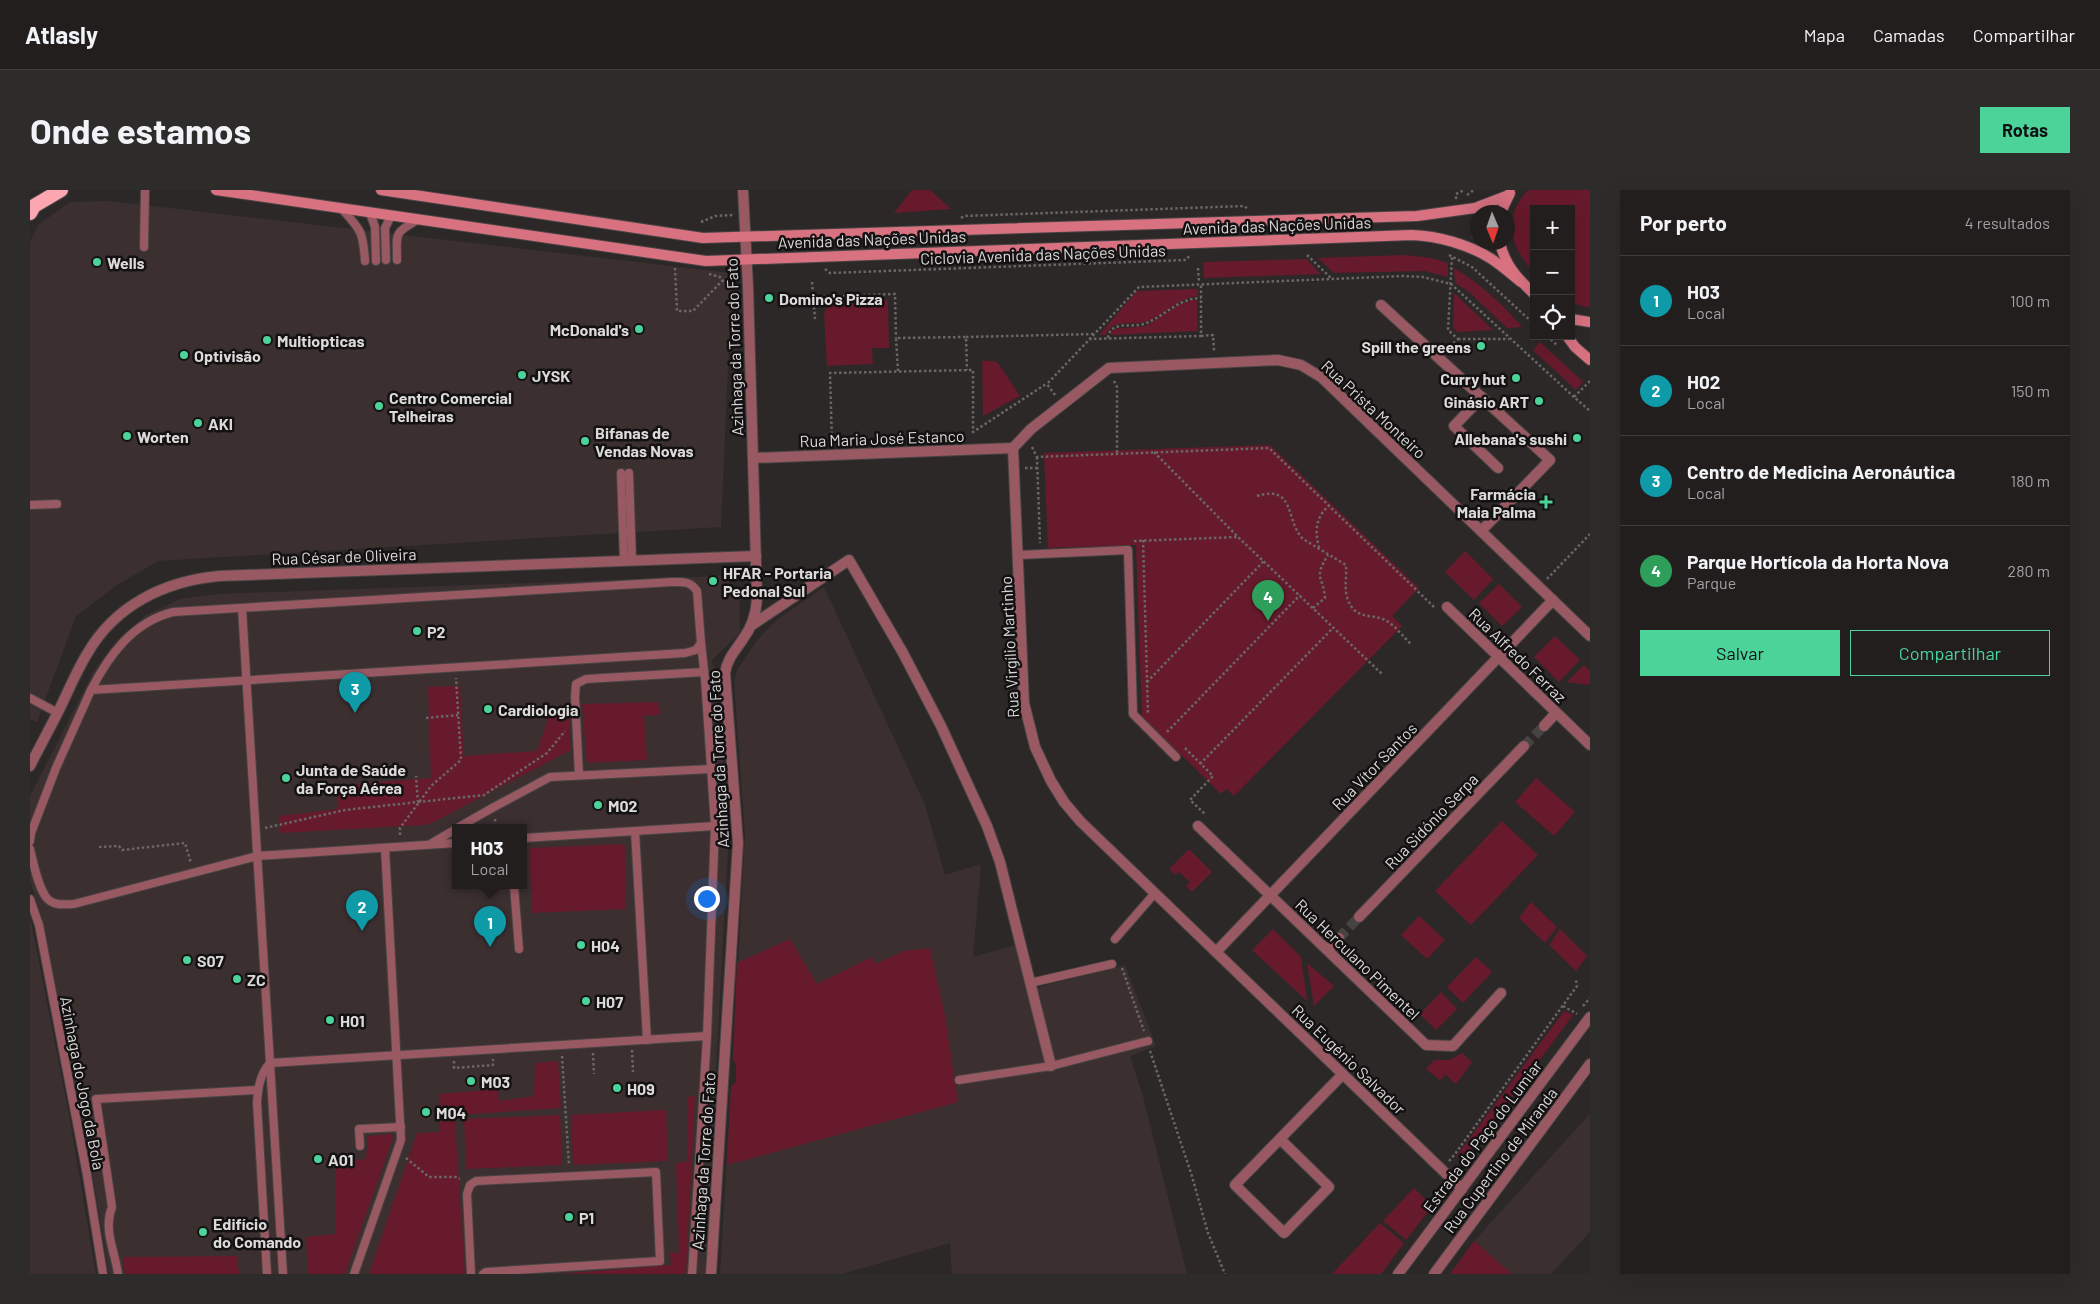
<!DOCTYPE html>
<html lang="pt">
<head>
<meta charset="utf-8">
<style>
  body { margin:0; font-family:Barlow,sans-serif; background:#2e2b2b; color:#f1f3f6 }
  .controls { position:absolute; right:15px; top:15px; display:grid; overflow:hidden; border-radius:0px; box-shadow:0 5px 20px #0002 }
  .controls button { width:45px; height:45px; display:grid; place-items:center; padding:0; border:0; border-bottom:1px solid #3f3c3c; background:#221e1e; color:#f1f3f6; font:25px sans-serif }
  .compass { position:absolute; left:1440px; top:15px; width:45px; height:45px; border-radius:50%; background:#221e1e; box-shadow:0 5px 20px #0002; rotate:178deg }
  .you { position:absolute; left:676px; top:708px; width:18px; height:18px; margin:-12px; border:4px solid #fff; border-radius:50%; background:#1a73e8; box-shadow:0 0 0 8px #1a73e833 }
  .badge { display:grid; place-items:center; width:32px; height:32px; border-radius:50%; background:#4cd39a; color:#fff; font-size:16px; font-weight:700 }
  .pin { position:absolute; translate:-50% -41px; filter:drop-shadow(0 1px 2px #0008) }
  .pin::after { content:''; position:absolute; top:26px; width:18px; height:15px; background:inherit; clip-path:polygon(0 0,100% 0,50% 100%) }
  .popup { position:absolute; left:422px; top:634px; width:75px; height:65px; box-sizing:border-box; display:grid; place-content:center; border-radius:0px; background:#221e1e; filter:drop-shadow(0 1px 4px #0005); font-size:16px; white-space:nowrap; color:#a2a2a4 }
  .popup b { font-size:19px; color:#f1f3f6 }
  .popup::after { content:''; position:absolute; left:50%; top:100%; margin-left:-10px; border:10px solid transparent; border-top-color:#221e1e }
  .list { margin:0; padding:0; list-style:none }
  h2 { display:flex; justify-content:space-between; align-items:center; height:65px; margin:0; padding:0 20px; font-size:21px }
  h2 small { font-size:16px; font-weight:400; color:#a2a2a4 }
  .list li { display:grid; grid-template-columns:32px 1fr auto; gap:15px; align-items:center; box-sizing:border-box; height:90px; padding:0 20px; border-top:1px solid #3f3c3c }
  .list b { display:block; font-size:19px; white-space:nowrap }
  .list p { margin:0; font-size:16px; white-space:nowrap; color:#a2a2a4 }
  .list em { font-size:16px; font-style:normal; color:#a2a2a4 }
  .actions { display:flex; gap:10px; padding:15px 20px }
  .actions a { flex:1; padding:11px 0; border:1px solid #4cd39a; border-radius:0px; text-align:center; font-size:18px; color:#4cd39a }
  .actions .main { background:#4cd39a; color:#111 }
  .icon { flex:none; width:28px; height:28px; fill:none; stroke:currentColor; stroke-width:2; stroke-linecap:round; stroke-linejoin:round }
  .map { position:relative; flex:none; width:1560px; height:1084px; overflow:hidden; border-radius:0px }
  header { display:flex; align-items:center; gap:30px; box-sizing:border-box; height:70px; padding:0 25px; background:#221e1e; border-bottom:1px solid #3f3c3c }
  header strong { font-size:24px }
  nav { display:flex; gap:28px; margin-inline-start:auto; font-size:18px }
  .intro { display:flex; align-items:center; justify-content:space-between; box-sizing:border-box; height:120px; padding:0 30px }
  h1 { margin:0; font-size:35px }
  .button { padding:12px 22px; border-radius:0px; background:#4cd39a; color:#111; font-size:18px; font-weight:700 }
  main { display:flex; gap:30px; padding:0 30px }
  aside { flex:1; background:#221e1e; border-radius:0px; box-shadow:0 5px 20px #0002 }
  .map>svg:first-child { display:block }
</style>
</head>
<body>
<header>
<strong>Atlasly</strong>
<nav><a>Mapa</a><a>Camadas</a><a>Compartilhar</a></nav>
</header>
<div class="intro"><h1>Onde estamos</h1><a class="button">Rotas</a></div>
<main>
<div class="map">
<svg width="1560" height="1084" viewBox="0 0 1560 1084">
  <rect width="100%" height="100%" fill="#2d2828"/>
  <g fill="#3b2f30" fill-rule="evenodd">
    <path d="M79 11 702 83 691 337 128 371 87 395 46 426 7 532 0 529V52L8 35 40 12Z"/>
    <path d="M693 386 709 402 710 443 681 471 685 479 699 639 675 1084H79L57 950 12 728 0 691V606L65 479 86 451 116 425 150 409 186 404ZM426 638H494V696H426Z"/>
    <path d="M794 397 895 615 915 685 951 674 943 767 985 755 998 800 1095 775 1126 856 1100 866 1113 906 1157 1084H922L920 1053 812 1084H690L701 897 706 892V874L703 870 715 644 704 492 707 480 728 449 748 429Z"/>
    <path d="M0 726 39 925 66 1084H0Z"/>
    <path d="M1560 924V1042L1521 1084H1482L1444 1051Z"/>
  </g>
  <g fill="#671a2b">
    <path d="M882 0H900L921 19 864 23Z"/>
    <path d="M1499 0H1560V118L1541 113V19H1504V81C1480 60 1472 24 1499 0Z"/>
    <path d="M1375 65 1401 68 1418 73V87L1395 81 1304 83 1288 68Z"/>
    <path d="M1276 69 1291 84 1174 88 1173 72Z"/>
    <path d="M1424 78C1450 93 1473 115 1492 137L1477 138 1438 101 1425 93Z"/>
    <path d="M1168 99V106C1145 109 1135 126 1115 132 1101 136 1082 128 1076 145H1069L1107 101Z"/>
    <path d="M1424 103 1463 140 1428 142 1423 138Z"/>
    <path d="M858 110 859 158H842L843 174 797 176 794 122C805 104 839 110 858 110Z"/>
    <path d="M1163 110H1167L1168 141 1081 145 1083 139 1116 136 1149 114Z"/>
    <path d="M1510 152 1553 192 1546 200 1503 160Z"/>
    <path d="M952 171H964L968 173 990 206 953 226Z"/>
    <path d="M1240 255 1389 398 1362 426 1372 436 1204 606 1197 599 1191 604 1112 526 1106 355 1018 358 1014 263Z"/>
    <path d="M1435 361 1463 389 1444 410 1415 382Z"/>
    <path d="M1469 394 1492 417 1472 436 1449 413Z"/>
    <path d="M1525 446 1550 470 1529 492 1504 467Z"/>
    <path d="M1554 475 1560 481V495L1537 492Z"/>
    <path d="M430 496 434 566 507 561 522 518H538L541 560 404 632 395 635 250 643V626L308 619V595L401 588 398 497Z"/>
    <path d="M628 512 630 525 614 526 617 570 557 573 552 514Z"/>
    <path d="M1506 588 1545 622 1524 646 1485 612Z"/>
    <path d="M1472 631 1508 665 1441 735 1405 701Z"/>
    <path d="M592 654 596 658V719L502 723 499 658Z"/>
    <path d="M1159 659 1182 682 1162 702 1156 696 1160 692 1149 682 1145 685 1139 679Z"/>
    <path d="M1501 712 1527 737 1515 753 1489 728Z"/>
    <path d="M1389 726 1415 750 1397 769 1371 745Z"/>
    <path d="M1243 739 1271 767 1277 811 1222 760Z"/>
    <path d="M1530 739 1557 766 1546 781 1519 755Z"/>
    <path d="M760 749 787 794 842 767 845 774 874 761 900 758 915 826 928 912 697 975 701 897 706 892V874L703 870 707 773Z"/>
    <path d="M1446 767 1462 782 1433 813 1417 797Z"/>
    <path d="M1277 773 1304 796 1284 816Z"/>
    <path d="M1411 802 1427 819 1406 840 1390 824Z"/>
    <path d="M1534 821 1543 825 1440 963 1426 967Z"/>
    <path d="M1432 863 1442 872 1426 894 1416 885 1410 890 1396 879 1404 870H1420Z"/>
    <path d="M528 871 531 918 428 925 425 932 435 1084H339L387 943 410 942V904L468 899 469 911 504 906 505 873Z"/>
    <path d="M665 906 656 1084H528L641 1075 640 1063 649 1062 646 973 658 971 657 907Z"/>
    <path d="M636 920 638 971 543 975 541 925Z"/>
    <path d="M530 925 532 975 436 979 434 929Z"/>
    <path d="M362 944 363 948 315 1084H278L276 1047 306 1044V972L336 969 338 946Z"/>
    <path d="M1384 998 1402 1016 1376 1050 1353 1031Z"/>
    <path d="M1350 1033 1374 1053 1351 1084H1302Z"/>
    <path d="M1444 1051 1482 1084H1420Z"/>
    <path d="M207 1066 209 1084H95L93 1067Z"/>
  </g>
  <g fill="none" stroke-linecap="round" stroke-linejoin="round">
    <g stroke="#474343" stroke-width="10" stroke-dasharray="10 5" stroke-linecap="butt">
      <path d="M1494 556 1514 536"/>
      <path d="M1309 748 1329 727"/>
    </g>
    <g stroke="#494444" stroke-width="10">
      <g id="service">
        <path d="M311 18C331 40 333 41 335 71"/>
        <path d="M340 23 345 37 346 71"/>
        <path d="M114 57 115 0"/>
        <path d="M356 70 355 38 361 26"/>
        <path d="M367 70C367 43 363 44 387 30"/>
        <path d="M591 283 594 371"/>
        <path d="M599 283 602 371"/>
        <path d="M0 315 27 314"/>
        <path d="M989 365 1098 360 1103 524 1146 567"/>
        <path d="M212 418 253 1084"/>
        <path d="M0 508 28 523"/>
        <path d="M549 585 545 507 546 494 556 489 674 482"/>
        <path d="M427 638 464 617 520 587 681 579"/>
        <path d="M605 641 617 850"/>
        <path d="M494 648 685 636"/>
        <path d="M0 651 1 643 26 578 61 500C79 465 103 432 143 422L642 392C653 392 660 391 667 401L671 453 666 460 655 463 61 500"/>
        <path d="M402 653 426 639"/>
        <path d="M0 659C3 671 9 704 20 711 27 716 36 714 44 714L227 666 426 653"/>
        <path d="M484 696 489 759"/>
        <path d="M0 709 9 735 57 985 73 1084"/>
        <path d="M1085 749 1125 703"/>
        <path d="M1000 793 1082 774"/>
        <path d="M929 890 1021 876 1118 851"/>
        <path d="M330 956 329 939 371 937"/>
        <path d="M88 1084C85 1061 73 1040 82 1017L66 909 228 900"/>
        <path d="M237 1084 227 912C228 898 230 884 240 873L677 846"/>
        <path d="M324 1084 371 950 355 658"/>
        <path d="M441 1084 437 1004 440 995 446 991 626 982 630 1071 456 1082 453 1084"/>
        <path d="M662 1084 677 846 685 636 675 489 671 453"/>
      </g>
    </g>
    <g stroke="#494444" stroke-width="12">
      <g id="minor">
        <path d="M1351 115 1520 270 1451 341"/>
        <path d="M1452 207 1424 236 1468 278"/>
        <path d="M983 258 994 513 1005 557 1021 591 1034 612 1050 631 1432 999"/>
        <path d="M983 258 1001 239 1079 178 1248 170 1271 175 1291 187 1560 446"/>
        <path d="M723 268 983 258"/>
        <path d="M1417 417 1560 555"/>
        <path d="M722 435 819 370 873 463 911 536 957 636 970 672 1021 876"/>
        <path d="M1514 536 1526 523"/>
        <path d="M0 576C9 558 19 540 28 522 38 502 46 482 57 464 85 415 135 391 189 386L726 366"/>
        <path d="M1168 636 1396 855 1423 856 1471 803"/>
        <path d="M1329 727 1494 556"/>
        <path d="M1298 760 1309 748"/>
        <path d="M1186 762 1523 410"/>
        <path d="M1250 949 1299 997 1254 1043 1205 995 1313 884"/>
        <path d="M681 1084 708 653 695 483C697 469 705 461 713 449 722 437 726 424 727 409L718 97 713 0"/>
        <path d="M1404 1084 1560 874"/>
      </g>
    </g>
    <g stroke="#494444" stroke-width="12">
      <path id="tertiary" d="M1368 1084 1560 827"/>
    </g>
    <g stroke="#494444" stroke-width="12">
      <g id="secondary">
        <path d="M186 0 676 71 1382 45C1408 46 1437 54 1460 68 1471 75 1481 84 1491 92"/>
        <path d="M351 0 673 48 1387 26 1445 18 1479 5"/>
        <path d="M1471 22 1480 3"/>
        <path d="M1470 52C1474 74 1488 89 1504 104"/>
        <path d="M1541 129 1560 132"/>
        <path d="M1537 146 1545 157 1560 170"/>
      </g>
    </g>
    <g stroke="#494444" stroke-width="16">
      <path id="trunk" d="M0 23 4 16 31 0"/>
    </g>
    <g stroke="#6b6767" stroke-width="2.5" stroke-dasharray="2.5 2.5" stroke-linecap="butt">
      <path d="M1437 5 1444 0"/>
      <path d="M1426 9V4L1434 0"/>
      <path d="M931 28 934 26 1214 16 1217 18"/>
      <path d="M671 32 685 26 703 25"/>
      <path d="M1443 48 1444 31"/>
      <path d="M1277 65 1301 88"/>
      <path d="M1419 65 1442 77 1504 134"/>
      <path d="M645 78 647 121H663L693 90"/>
      <path d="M1168 78 1169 93"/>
      <path d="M795 79 800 83 1156 70 1160 65"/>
      <path d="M679 84 690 87 699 98"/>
      <path d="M782 92 785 129"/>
      <path d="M783 107 865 104 866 148"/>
      <path d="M1171 146 1183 145 1184 161"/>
      <path d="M1517 146 1528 156"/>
      <path d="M936 147 1065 144"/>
      <path d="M1078 148C1080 130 1101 138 1114 134 1134 127 1148 108 1171 108"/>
      <path d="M1059 149 1171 146V94"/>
      <path d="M1428 149H1479"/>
      <path d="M1416 160 1428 149 1418 140 1422 67"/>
      <path d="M868 181 866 148 936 147 937 180"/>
      <path d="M1084 191 1087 197V264"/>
      <path d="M1560 191 1544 207 1560 221"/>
      <path d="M1025 205 1017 194 1109 97 1373 86 1393 87 1421 94 1544 207"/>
      <path d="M802 254 800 183 943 180V242L1016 194"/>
      <path d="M1002 257 1007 267 1239 258 1404 417"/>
      <path d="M1124 262 1208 347 1352 484"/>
      <path d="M1007 267 1010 353"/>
      <path d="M995 278H1009"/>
      <path d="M1227 306C1266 294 1255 331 1273 349L1316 375C1317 386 1314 396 1317 407 1324 431 1341 423 1355 430 1365 435 1373 447 1381 454"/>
      <path d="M1113 350 1118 524"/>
      <path d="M1104 351 1208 347"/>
      <path d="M1289 358C1285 342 1285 327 1299 316"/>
      <path d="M1517 389 1560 344"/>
      <path d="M1283 418 1295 408C1293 385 1283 389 1298 365"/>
      <path d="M1117 492 1234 371"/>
      <path d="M396 528 428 525"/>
      <path d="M1137 542 1270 405"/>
      <path d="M1155 558 1183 586 1160 610 1175 624"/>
      <path d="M1170 574 1303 438"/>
      <path d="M388 612 454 605 517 563 535 541"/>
      <path d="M465 629 466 638"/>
      <path d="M235 638 315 620 388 612 386 586"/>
      <path d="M370 645V638L401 596 431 570 426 488"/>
      <path d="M69 657 89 656 92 660 155 653 161 673"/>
      <path d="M1092 778 1114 841"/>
      <path d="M1533 816 1547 824"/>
      <path d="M1553 816 1560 808"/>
      <path d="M602 860 603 882"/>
      <path d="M1120 861 1161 983 1178 1043 1195 1084"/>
      <path d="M563 863 564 884"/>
      <path d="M532 866 539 975"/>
      <path d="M424 871V878L463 875V869"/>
      <path d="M376 968 399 987H426L430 989"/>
      <path d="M1419 971 1425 964 1547 796 1546 790"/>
    </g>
    <use href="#service" stroke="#995962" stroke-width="8"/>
    <use href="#minor" stroke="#995962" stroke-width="10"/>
    <use href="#tertiary" stroke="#995962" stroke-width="10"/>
    <use href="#secondary" stroke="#d87281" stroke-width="10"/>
    <use href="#trunk" stroke="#fca6b1" stroke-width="14"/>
  </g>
  <g fill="#4cd39a" stroke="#131111" stroke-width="2">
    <circle cx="67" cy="72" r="5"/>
    <circle cx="739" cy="108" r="5"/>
    <circle cx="609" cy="139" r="5"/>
    <circle cx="237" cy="150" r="5"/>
    <circle cx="1451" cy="156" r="5"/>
    <circle cx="154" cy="165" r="5"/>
    <circle cx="492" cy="185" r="5"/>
    <circle cx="1486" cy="188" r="5"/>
    <circle cx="1509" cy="211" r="5"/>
    <circle cx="349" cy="216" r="5"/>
    <circle cx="168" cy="233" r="5"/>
    <circle cx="97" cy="246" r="5"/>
    <circle cx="1547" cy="248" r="5"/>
    <circle cx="555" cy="251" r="5"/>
    <path d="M1513.5 304.5h5v5h5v5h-5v5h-5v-5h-5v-5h5z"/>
    <circle cx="683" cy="391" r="5"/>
    <circle cx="387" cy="441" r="5"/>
    <circle cx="458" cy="519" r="5"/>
    <circle cx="256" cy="588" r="5"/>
    <circle cx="568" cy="615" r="5"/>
    <circle cx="551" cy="755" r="5"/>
    <circle cx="157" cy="770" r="5"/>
    <circle cx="207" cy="789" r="5"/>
    <circle cx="556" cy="811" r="5"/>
    <circle cx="300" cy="830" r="5"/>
    <circle cx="441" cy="891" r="5"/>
    <circle cx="587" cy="898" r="5"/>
    <circle cx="396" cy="922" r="5"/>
    <circle cx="288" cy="969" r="5"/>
    <circle cx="539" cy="1027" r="5"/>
    <circle cx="173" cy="1042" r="5"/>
  </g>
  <g text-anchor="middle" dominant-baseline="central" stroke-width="5" stroke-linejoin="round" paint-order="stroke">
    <g font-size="16" fill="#dcd9d9" stroke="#131111">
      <text transform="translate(1247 35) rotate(-2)">Avenida das Nações Unidas</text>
      <text transform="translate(842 49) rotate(-2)">Avenida das Nações Unidas</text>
      <text transform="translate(1013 64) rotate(-2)">Ciclovia Avenida das Nações Unidas</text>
      <text transform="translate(704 157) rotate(-92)">Azinhaga da Torre do Fato</text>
      <text transform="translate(1344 219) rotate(43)">Rua Prista Monteiro</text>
      <text transform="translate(852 248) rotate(-2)">Rua Maria José Estanco</text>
      <text transform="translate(314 366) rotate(-2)">Rua César de Oliveira</text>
      <text transform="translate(979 457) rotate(-93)">Rua Virgílio Martinho</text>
      <text transform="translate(1488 465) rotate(44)">Rua Alfredo Ferraz</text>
      <text transform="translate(688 569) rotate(-93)">Azinhaga da Torre do Fato</text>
      <text transform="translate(1344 576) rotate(-46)">Rua Vítor Santos</text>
      <text transform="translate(1401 631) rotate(-46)">Rua Sidónio Serpa</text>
      <text transform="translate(1328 769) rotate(44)">Rua Herculano Pimentel</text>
      <text transform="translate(1319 869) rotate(44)">Rua Eugénio Salvador</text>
      <text transform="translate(53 893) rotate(79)">Azinhaga do Jogo da Bola</text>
      <text transform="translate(1452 946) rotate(-53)">Estrada do Paço do Lumiar</text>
      <text transform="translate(1470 970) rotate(-53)">Rua Cupertino de Miranda</text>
      <text transform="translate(673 971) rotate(-86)">Azinhaga da Torre do Fato</text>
    </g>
    <g font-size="16" font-weight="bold" fill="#dcd9d9" stroke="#131111" text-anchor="start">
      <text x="77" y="72">Wells</text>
      <text x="749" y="108">Domino's Pizza</text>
      <text x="599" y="139" text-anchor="end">McDonald's</text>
      <text x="247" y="150">Multiopticas</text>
      <text x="1441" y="156" text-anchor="end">Spill the greens</text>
      <text x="164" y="165">Optivisão</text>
      <text x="502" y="185">JYSK</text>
      <text x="1476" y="188" text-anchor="end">Curry hut</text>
      <text x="359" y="207">Centro Comercial<tspan x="359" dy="18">Telheiras</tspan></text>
      <text x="1499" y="211" text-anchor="end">Ginásio ART</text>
      <text x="178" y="233">AKI</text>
      <text x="565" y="242">Bifanas de<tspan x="565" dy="18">Vendas Novas</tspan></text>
      <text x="107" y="246">Worten</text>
      <text x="1537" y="248" text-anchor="end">Allebana's sushi</text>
      <text x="1506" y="303" text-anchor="end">Farmácia<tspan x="1506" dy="18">Maia Palma</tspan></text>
      <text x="693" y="382">HFAR - Portaria<tspan x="693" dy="18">Pedonal Sul</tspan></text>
      <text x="397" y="441">P2</text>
      <text x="468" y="519">Cardiologia</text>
      <text x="266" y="579">Junta de Saúde<tspan x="266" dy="18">da Força Aérea</tspan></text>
      <text x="578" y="615">M02</text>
      <text x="561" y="755">H04</text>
      <text x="167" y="770">S07</text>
      <text x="217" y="789">ZC</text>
      <text x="566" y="811">H07</text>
      <text x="310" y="830">H01</text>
      <text x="451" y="891">M03</text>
      <text x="597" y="898">H09</text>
      <text x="406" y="922">M04</text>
      <text x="298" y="969">A01</text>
      <text x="549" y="1027">P1</text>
      <text x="183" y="1033">Edifício<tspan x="183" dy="18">do Comando</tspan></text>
    </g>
  </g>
</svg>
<div class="controls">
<button>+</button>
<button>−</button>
<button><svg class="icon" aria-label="locate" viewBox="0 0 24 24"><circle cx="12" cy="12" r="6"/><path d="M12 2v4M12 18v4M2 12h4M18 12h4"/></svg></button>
</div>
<svg class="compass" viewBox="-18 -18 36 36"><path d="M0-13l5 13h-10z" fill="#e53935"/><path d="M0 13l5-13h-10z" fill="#a2a2a4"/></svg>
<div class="you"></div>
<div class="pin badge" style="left:460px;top:757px;background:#0f9aa8">1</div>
<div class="popup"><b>H03</b>Local</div>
<div class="pin badge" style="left:332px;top:741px;background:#0f9aa8">2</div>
<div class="pin badge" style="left:325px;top:523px;background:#0f9aa8">3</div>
<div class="pin badge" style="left:1238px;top:431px;background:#2e9e5b">4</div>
</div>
<aside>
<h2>Por perto<small>4 resultados</small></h2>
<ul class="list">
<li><span class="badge" style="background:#0f9aa8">1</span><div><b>H03</b><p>Local</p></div><em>100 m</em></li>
<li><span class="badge" style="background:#0f9aa8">2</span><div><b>H02</b><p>Local</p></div><em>150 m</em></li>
<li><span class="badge" style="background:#0f9aa8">3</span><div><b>Centro de Medicina Aeronáutica</b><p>Local</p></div><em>180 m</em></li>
<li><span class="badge" style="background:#2e9e5b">4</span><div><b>Parque Hortícola da Horta Nova</b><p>Parque</p></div><em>280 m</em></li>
</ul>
<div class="actions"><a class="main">Salvar</a><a>Compartilhar</a></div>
</aside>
</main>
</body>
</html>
